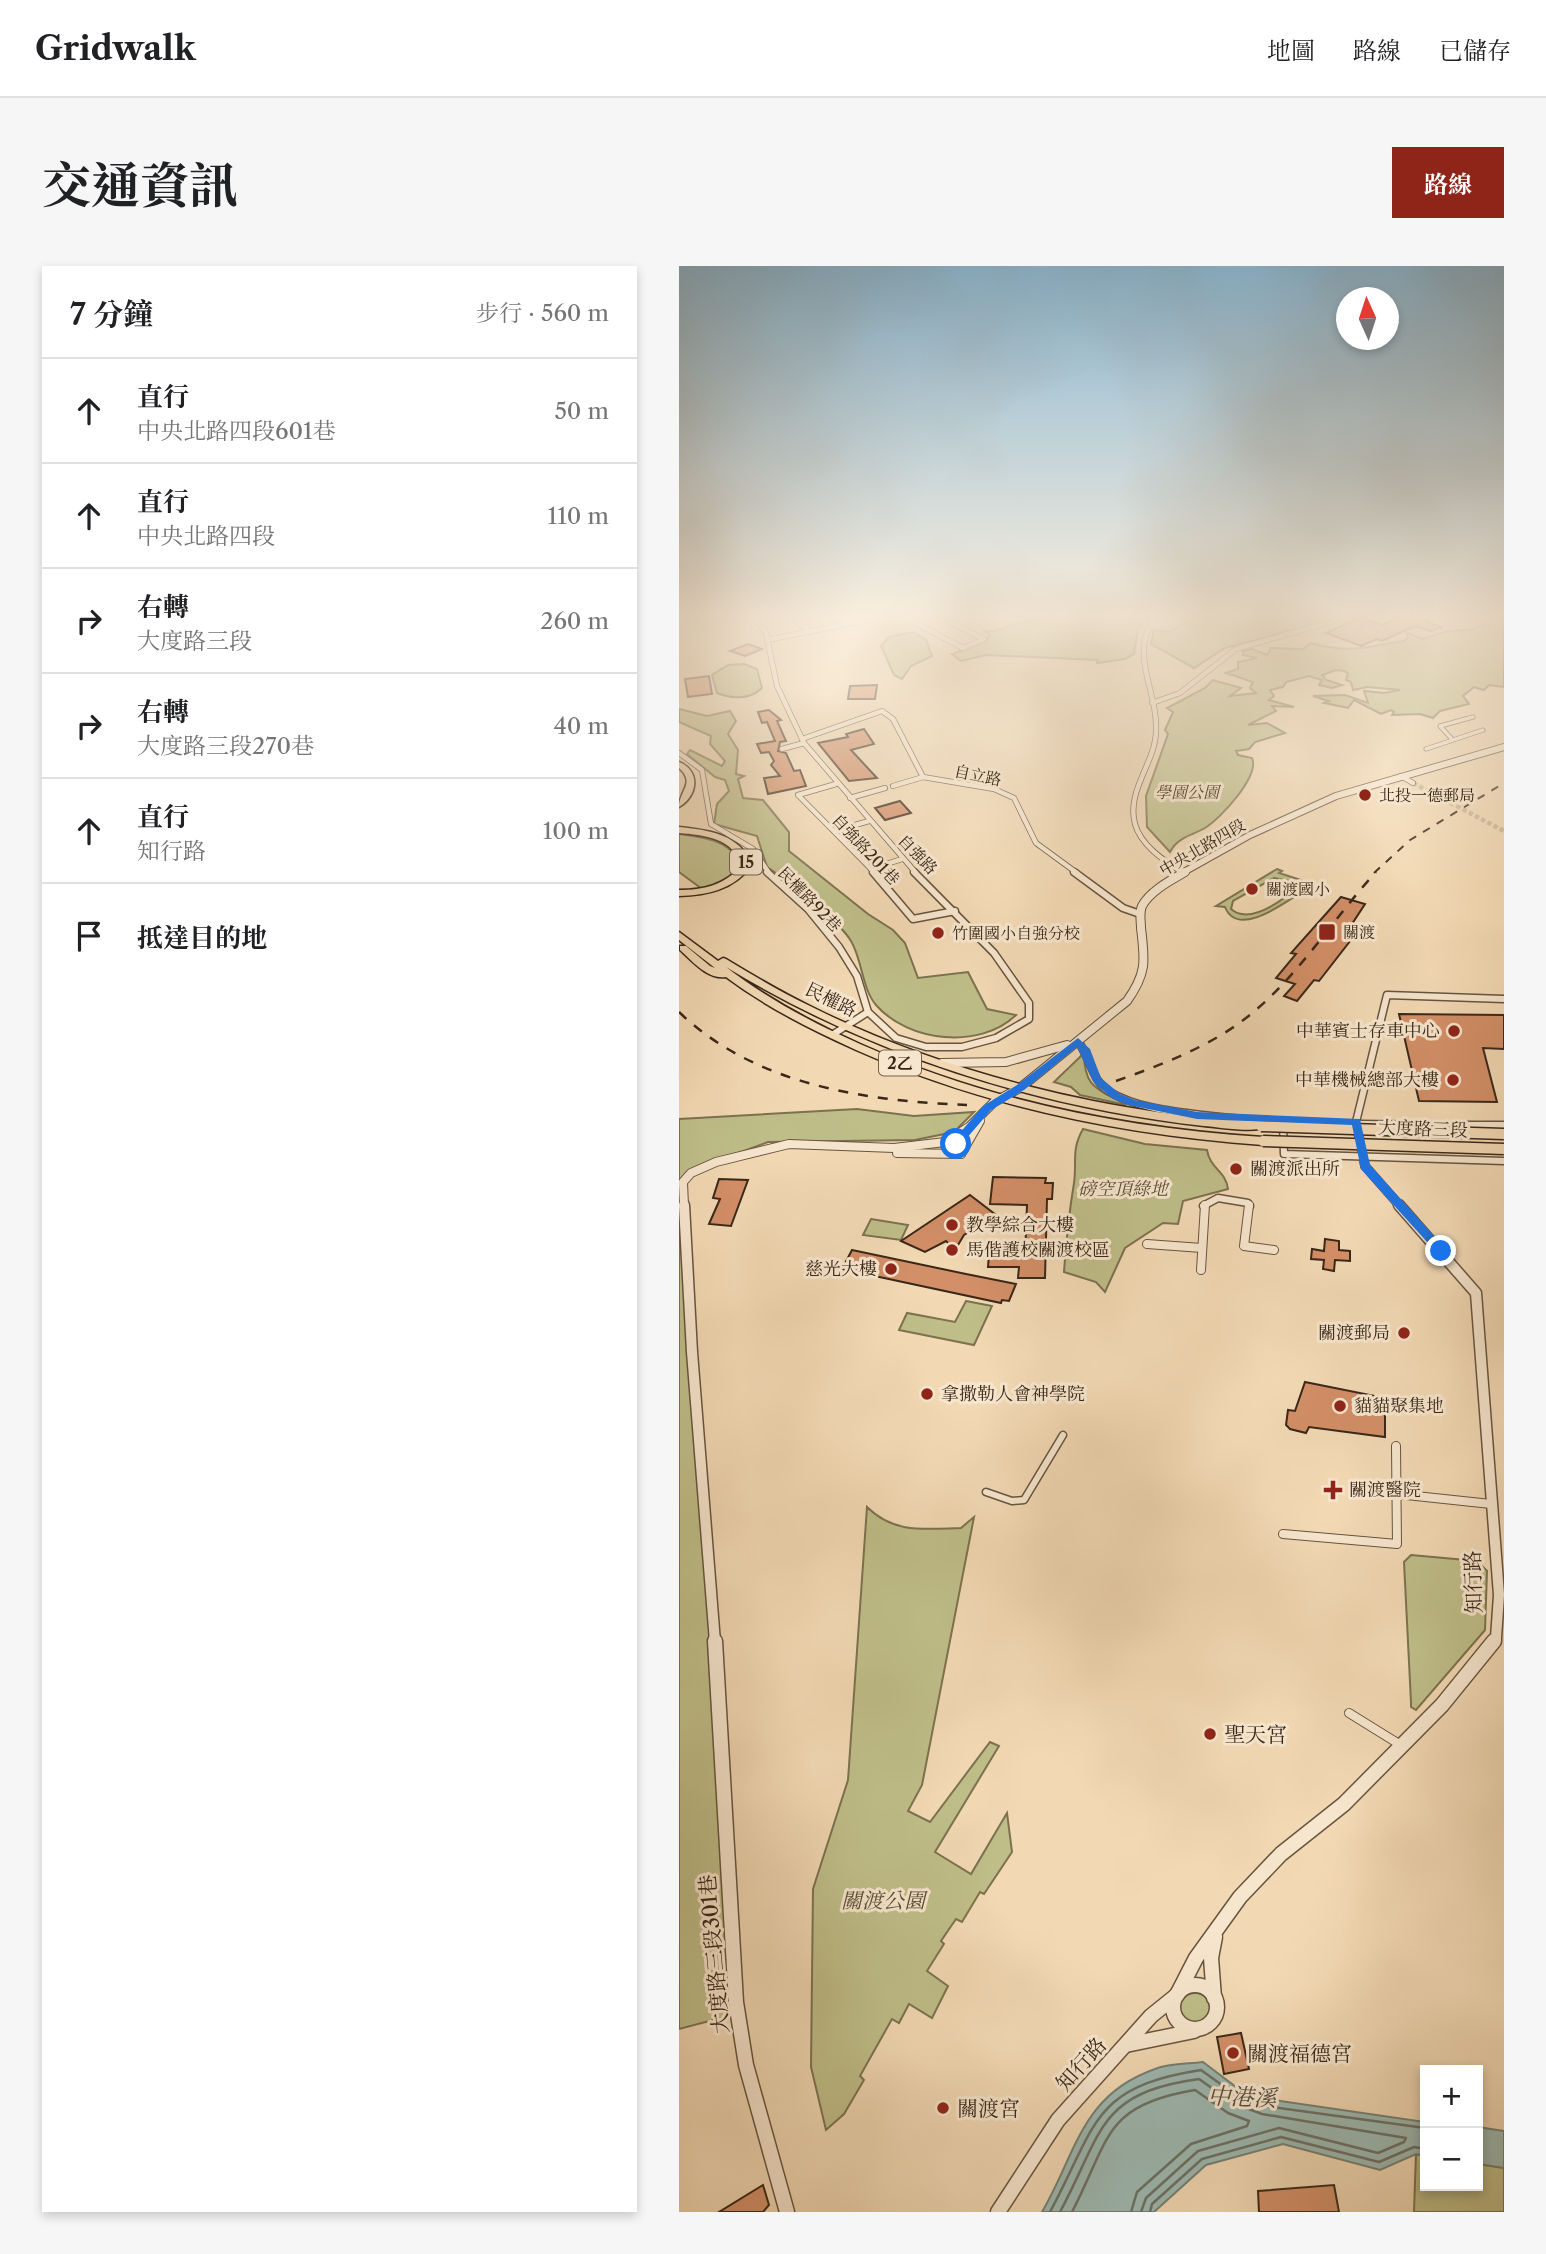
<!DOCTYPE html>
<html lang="zh-TW">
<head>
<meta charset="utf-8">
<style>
  body { margin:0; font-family:"Libre Caslon Text","Noto Serif TC",serif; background:#f6f6f6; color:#202124 }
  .controls { position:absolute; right:21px; bottom:21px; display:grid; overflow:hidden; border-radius:0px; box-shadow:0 4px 10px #0003 }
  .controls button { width:63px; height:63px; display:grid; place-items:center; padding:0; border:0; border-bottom:2px solid #e0e0e0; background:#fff; color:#202124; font:35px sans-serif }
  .compass { position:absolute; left:657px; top:21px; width:63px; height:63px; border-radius:50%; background:#fff; box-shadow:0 4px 10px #0003; rotate:357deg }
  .stop { position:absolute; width:21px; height:21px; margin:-16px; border:5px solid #1a73e8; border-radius:50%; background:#fff }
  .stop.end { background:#1a73e8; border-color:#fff; box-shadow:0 2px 7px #0008 }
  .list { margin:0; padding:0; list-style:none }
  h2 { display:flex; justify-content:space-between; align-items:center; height:91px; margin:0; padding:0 28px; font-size:30px }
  h2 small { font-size:23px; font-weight:400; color:#757577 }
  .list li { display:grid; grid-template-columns:46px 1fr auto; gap:21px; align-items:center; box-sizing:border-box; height:105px; padding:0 28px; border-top:2px solid #e0e0e0 }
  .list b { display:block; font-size:26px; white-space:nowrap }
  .list p { margin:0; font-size:23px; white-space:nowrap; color:#757577 }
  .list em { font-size:23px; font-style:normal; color:#757577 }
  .icon { flex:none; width:38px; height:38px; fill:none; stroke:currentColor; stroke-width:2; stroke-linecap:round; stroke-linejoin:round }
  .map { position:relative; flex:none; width:825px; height:1946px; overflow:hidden; border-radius:0px }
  header { display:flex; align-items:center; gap:42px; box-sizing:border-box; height:98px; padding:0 35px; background:#fff; border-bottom:2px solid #e0e0e0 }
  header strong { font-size:33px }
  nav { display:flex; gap:38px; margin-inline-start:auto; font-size:24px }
  .intro { display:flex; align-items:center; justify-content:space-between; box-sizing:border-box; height:168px; padding:0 42px }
  h1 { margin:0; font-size:49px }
  .button { padding:18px 32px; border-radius:0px; background:#8f2418; color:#fff; font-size:24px; font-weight:700 }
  main { display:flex; gap:42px; padding:0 42px }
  aside { flex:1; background:#fff; border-radius:0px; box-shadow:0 4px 10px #0003 }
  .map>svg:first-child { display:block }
</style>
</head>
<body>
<header>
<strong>Gridwalk</strong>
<nav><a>地圖</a><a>路線</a><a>已儲存</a></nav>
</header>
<div class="intro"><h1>交通資訊</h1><a class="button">路線</a></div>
<main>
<aside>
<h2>7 分鐘<small>步行 · 560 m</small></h2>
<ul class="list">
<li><svg class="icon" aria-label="ahead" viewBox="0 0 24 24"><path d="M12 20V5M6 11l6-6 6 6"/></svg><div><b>直行</b><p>中央北路四段601巷</p></div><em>50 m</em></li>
<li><svg class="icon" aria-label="ahead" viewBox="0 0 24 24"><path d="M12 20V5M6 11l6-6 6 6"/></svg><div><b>直行</b><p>中央北路四段</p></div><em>110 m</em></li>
<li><svg class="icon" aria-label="right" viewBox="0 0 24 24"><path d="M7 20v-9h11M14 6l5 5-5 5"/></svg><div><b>右轉</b><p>大度路三段</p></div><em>260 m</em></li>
<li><svg class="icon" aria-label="right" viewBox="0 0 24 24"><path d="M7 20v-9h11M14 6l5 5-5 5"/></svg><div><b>右轉</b><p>大度路三段270巷</p></div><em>40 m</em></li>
<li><svg class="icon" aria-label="ahead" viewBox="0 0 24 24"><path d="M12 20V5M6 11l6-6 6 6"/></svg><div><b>直行</b><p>知行路</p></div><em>100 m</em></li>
<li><svg class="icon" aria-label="arrive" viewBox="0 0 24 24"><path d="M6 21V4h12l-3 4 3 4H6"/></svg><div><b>抵達目的地</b></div></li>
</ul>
</aside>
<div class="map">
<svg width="825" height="1946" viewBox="0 0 825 1946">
  <rect width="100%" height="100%" fill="#f2d9b4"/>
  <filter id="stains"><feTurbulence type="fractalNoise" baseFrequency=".00286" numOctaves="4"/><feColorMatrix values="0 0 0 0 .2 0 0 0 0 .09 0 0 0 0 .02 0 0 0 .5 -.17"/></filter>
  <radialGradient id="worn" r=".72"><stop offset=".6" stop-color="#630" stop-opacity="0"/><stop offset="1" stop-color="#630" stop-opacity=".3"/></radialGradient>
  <g fill="#bfbe89" stroke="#7c7250" stroke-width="2" fill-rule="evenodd">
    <path d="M347 352H472L459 362 455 388 446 393 418 397 419 394 307 389 282 395 273 388 308 374 311 368 303 365H318C336 356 337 354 358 360L344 354Z"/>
    <path d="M514 352H629L636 358 546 382 515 402 472 378 475 364 490 366Z"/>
    <path d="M812 352H825V421L810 419 805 424 795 421 784 430 790 438 761 445 754 452 741 448 713 449 715 446 712 444 702 448 675 434 669 442 645 437 650 435 634 430 666 429 689 437 685 425 705 427 721 424 688 421 674 424 672 416 667 414 669 407C661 401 652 406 643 409L647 414 663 419 653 422 640 419 643 414 630 410 607 416 604 421 591 424 595 430 590 434 615 441 593 440 597 445 569 459 588 457 606 467 576 476 570 483 557 485 559 489 573 492C581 510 542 552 526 562 512 570 499 571 491 586L468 561 467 530 489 468 486 464 494 446 488 442 526 422 534 414 562 422 551 430 577 427 571 422 574 416 547 407 559 403V396L578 392 564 389V385L573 383 588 389 592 382 625 383 631 377C674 388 683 381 725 375L729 371 727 366 743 373 765 366 795 363Z"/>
    <path d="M234 366 247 374 253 390 232 400 223 413 215 409 202 380 210 371Z"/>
    <path d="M49 399 65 398 78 403 83 422C71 434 53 433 38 427L33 409Z"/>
    <path d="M0 443 28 450 51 445 57 455 49 468 59 484 57 508 65 510 59 513 64 532 84 534 110 566V585L189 648 214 664 226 677 239 712 289 706 308 743 337 749C301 784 229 776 197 739 183 723 183 693 172 675 161 656 107 613 88 601L78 570 35 558 38 538 50 525 46 514 36 511 8 488 11 484 43 500 46 495 31 478 32 470 0 456Z"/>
    <path d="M0 568C22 571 45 573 59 592V603L46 615 23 623 0 606Z"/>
    <path d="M598 603 603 605 600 607 622 614 626 624C609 634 559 674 546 641L537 640ZM595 612 616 616 617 623C601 636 570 659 552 643L554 635Z"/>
    <path d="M405 787C405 825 422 823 447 839L401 829 392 821 375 816Z"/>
    <path d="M178 843 235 850 295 846 275 866 236 874 89 876 16 903 2 913 57 1748 0 1763V853Z"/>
    <path d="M404 863 466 878 528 884C531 903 547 905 549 923L504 935 499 958 484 957 446 982 426 1026 417 1016 385 1006C387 976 390 947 395 917 398 895 392 884 404 863Z"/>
    <path d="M192 953 229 959 222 974 184 969Z"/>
    <path d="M287 1035 313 1040 295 1079 220 1064 228 1047 276 1056Z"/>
    <path d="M188 1241C215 1268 246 1263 282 1262L295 1251 243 1519 229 1545 251 1556 311 1476 320 1480 256 1586 292 1608 328 1547 333 1586 305 1628 301 1626 283 1656 277 1653 262 1675 265 1678 248 1705 269 1720 253 1752 230 1738 220 1757 213 1753 181 1810 185 1814 165 1848 147 1864 132 1801 134 1623 169 1514Z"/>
    <path d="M732 1289 798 1295 808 1305 806 1364 737 1444 732 1441V1436L725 1296Z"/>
    <circle cx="516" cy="1742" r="15"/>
    <path d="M737 1888 746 1890V1920H799V1898L825 1902V1946H735Z"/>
  </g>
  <g fill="#9cb9b2" stroke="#747f74" stroke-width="2">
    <path d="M524 1796 561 1824 588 1833 746 1856V1890L737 1888 701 1904 604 1878 527 1899 475 1946H363C398 1886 402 1829 476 1803 490 1797 509 1798 524 1796Z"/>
    <path d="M799 1861 825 1865V1902L799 1898Z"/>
  </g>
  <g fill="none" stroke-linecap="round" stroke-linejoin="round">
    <g stroke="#6a7065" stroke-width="2.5">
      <path d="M371 1946C418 1859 412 1821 522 1804L558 1830 586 1840 746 1862"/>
      <path d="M381 1946C424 1866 418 1827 520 1813L554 1837 583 1848 727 1872 725 1876 699 1887 600 1862 519 1885 467 1932 462 1946"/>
      <path d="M393 1946C431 1873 424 1839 516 1824L549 1847 570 1855 568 1860 512 1878 458 1926 452 1946"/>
      <path d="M471 1946 473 1938 523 1893 602 1871 700 1896 735 1881 746 1883"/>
    </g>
  </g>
  <g fill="#d38f68" stroke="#392718" stroke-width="2">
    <path d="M680 352 704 359 718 352H751L746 355 762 361 752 365 736 360 703 375 698 373 682 380 647 367Z"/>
    <path d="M69 378 83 383 66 390 51 385Z"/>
    <path d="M30 410 33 428 9 431 6 413Z"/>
    <path d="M198 419 196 433H169L171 420Z"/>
    <path d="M90 444 102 454 98 455 107 475 101 476 99 485 107 487 115 505 121 504 127 520 89 528 85 512 101 510 92 499 95 495 90 486 82 487 78 478 96 475 88 456 83 457 79 446Z"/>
    <path d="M185 463 195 478 172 484 198 512 170 515 139 477 169 471 167 468Z"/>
    <path d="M221 535 232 547 206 554 196 542Z"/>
    <path d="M662 631 686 638 673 658 682 661 640 715 635 714 618 735 605 730 616 718 597 712 617 688 612 687Z"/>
    <path d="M720 748 825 749V783L804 782 818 836 740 835Z"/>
    <path d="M314 911 367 912 366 917H374L373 933H368L366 1012H339L340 1001H309L310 988 346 989 348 939 311 938Z"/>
    <path d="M40 913 69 914 52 960 30 958 41 933 34 932Z"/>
    <path d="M291 929 317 949 285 969 276 984 267 975 246 986 222 975Z"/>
    <path d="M646 973 660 975V984L671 985V995L656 994 655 1005 644 1003 645 994 632 993 633 983 645 985Z"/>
    <path d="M173 984 287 1008 337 1018 330 1035 323 1034 322 1037 163 1003Z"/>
    <path d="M626 1116 706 1132V1171L630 1161 627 1167 611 1163 607 1159 609 1144 616 1145Z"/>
    <path d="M562 1767 570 1803 545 1808 538 1771Z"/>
    <path d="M84 1919 90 1939 84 1946H40Z"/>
    <path d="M655 1919 660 1946H580L579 1925Z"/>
  </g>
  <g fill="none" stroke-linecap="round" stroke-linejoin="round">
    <path stroke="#cdb595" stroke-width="4.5" stroke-dasharray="4.5 2.5" stroke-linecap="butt" d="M734 517 825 565"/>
    <g stroke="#67543f" stroke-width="5">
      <g id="pedestrian-far2">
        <path d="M772 472 761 460 794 451"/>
        <path d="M747 483 804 464"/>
      </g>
    </g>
    <g stroke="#67543f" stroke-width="9">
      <path id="pedestrian-far1" d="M307 1226 333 1235 345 1234 384 1169"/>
    </g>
    <g stroke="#67543f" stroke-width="10">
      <path id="pedestrian" d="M670 1447 720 1478"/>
    </g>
    <g stroke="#67543f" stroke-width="6">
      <g id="minor-far2">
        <path d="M76 352 87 367 98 420 125 477 237 607"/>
        <path d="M112 352 130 364"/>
        <path d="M139 352 154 362"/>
        <path d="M227 352 284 382 305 373 263 352"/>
        <path d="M329 352 336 355 345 352"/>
        <path d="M475 352C450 391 479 424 477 466 476 497 447 525 456 558 462 580 486 595 504 607"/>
        <path d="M88 374 198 352"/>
        <path d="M473 437 501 427 557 383 665 352"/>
        <path d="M123 473 203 445 214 453 244 511 315 523 335 532 357 577 398 607"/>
        <path d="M103 483 125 477"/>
        <path d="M0 487 23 504 32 558 74 583 90 607"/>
        <path d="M722 510 734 517"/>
        <path d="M157 518 119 529 196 607"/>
        <path d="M214 520 244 511"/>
        <path d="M171 532 206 522"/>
        <path d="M155 565 190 555"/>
        <path d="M192 603 223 593"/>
      </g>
    </g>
    <g stroke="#67543f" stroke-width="9">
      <g id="minor-far1">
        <path d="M88 606 129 643 160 681 178 710 189 746 217 772 247 781H283L317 772 350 753V737L315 687 235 606"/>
        <path d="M194 606 234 653 276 645"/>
        <path d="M395 606 444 642 461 648"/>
        <path d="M153 769 189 746"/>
        <path d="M399 775C410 790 413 814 429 825 459 843 498 846 532 850 629 860 727 858 825 859"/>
        <path d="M677 856 708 729 825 733"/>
        <path d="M604 858 605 888 825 895"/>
        <path d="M524 940 539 932 569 937 571 940"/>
      </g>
    </g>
    <g stroke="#67543f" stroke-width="10">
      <g id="minor">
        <path d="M570 939 565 980 595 984"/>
        <path d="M468 978 523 982"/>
        <path d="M522 1004 526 939"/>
        <path d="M718 1228 812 1238"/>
        <path d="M604 1268 718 1278 717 1180"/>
      </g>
    </g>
    <g stroke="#67543f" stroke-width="8">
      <path id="tertiary-far3" d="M503 607 571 569 657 530 825 481"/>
    </g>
    <g stroke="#67543f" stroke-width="10">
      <g id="tertiary-far2">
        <path d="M263 797 327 796 388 779"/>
        <path d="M677 856 686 900 721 940"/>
        <path d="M218 887 282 888"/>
        <path d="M282 888 301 855"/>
        <path d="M5 940 4 916 12 907 37 896 110 878 215 882 266 876 290 861 315 836 341 822 448 735C468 707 466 695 462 662 462 655 460 647 463 640 471 625 492 614 506 606"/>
      </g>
    </g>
    <g stroke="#67543f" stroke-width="13">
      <g id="tertiary-far1">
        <path d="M5 939 13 1086 36 1376"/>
        <path d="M720 939 797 1027 820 1329 817 1372 814 1376"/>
      </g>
    </g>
    <g stroke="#67543f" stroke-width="17">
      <g id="tertiary">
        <path d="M36 1375 57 1736 67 1799 108 1946"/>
        <circle cx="516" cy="1741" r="22"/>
        <path d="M535 1732 532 1692 536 1671"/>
        <path d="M447 1779 515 1765"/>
        <path d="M319 1946 379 1854 472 1750 498 1729 517 1692 561 1631 602 1588 665 1538 763 1439 815 1375"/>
      </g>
    </g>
    <g stroke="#392718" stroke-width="3">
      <g id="primary">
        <path d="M0 496C22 505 19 530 0 541 0 525 17 517 0 502Z"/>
        <path d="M0 561C29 564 63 568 72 600 54 624 28 629 0 630V624C24 624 46 619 62 600 55 572 25 569 0 567Z"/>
        <path d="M0 666 39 695 44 692 47 693C75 710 102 726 131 740 264 807 433 849 582 856L588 860C578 868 539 861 525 860 358 841 191 789 47 701 89 733 134 757 181 778 309 835 445 862 584 871L590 875 584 879C444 869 306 841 177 784 131 763 87 741 47 711 29 714 13 695 1 684V680H7L31 700 36 702 0 674Z"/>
      </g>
    </g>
    <use href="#pedestrian-far2" stroke="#f7e6ce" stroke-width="3.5"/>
    <use href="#pedestrian-far1" stroke="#f7e6ce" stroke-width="6"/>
    <use href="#pedestrian" stroke="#f7e6ce" stroke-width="8"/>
    <use href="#minor-far2" stroke="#f7e6ce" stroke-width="4.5"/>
    <use href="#minor-far1" stroke="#f7e6ce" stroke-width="6"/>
    <use href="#minor" stroke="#f7e6ce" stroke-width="8"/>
    <use href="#tertiary-far3" stroke="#f7e6ce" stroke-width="6"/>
    <use href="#tertiary-far2" stroke="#f7e6ce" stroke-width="8"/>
    <use href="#tertiary-far1" stroke="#f7e6ce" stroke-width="10"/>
    <use href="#tertiary" stroke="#f7e6ce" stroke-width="14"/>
    <use href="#primary" fill="#f2d9b4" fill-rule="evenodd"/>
    <path stroke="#392718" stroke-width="2" stroke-dasharray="8 8" stroke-linecap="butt" d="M695 607 731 574 825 517"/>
    <g stroke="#392718" stroke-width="2.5" stroke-dasharray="10 10" stroke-linecap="butt">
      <path d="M0 746C76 819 186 835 288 839"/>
      <path d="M437 815C479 800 522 784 559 758 615 718 651 656 697 606"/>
    </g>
    <g stroke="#392718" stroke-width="13" stroke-linecap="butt">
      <g id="primary-bridge">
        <path d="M582 860 825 868"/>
        <path d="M584 875 825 883"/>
      </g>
    </g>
    <use href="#primary-bridge" stroke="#f2d9b4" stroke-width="10"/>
  </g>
  <linearGradient id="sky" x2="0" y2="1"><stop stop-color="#89b6d2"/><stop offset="0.56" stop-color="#f9eedd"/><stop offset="1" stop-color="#f9eedd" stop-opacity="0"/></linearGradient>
  <rect width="825" height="625" fill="url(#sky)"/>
  <path fill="#1a73e8" d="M399 772 411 783 422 812 441 828 456 834 518 846 681 853 691 899 766 982V987H758L682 903 673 859 518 853 450 839 434 833 415 817 398 781 345 824 312 844 280 881H273V876L304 840 338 819Z"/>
  <g fill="#8f2418" stroke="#f7e6ce" stroke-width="2.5">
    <circle cx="686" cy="529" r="7"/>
    <circle cx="573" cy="623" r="7"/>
    <rect x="639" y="657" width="18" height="18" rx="3.5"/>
    <circle cx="259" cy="667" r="7"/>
    <circle cx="775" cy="765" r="7"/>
    <circle cx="774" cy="814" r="7"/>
    <circle cx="557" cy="903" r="7"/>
    <circle cx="273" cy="959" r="7"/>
    <circle cx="273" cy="984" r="7"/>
    <circle cx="212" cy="1003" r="7"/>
    <circle cx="725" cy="1067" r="7"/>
    <circle cx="248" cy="1128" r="7"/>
    <circle cx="661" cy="1140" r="7"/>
    <path d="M650.5 1213.5h7v7h7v7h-7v7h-7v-7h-7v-7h7z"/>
    <circle cx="531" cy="1468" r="7"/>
    <circle cx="554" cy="1787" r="7"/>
    <circle cx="264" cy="1842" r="7"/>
  </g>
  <g text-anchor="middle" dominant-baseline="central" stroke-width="6" stroke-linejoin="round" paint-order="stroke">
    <g font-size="16" fill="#392718" stroke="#f7e6ce">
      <text transform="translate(299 509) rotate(12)">自立路</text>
      <text transform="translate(523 581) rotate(-30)">中央北路四段</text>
      <text transform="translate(187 583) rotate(47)">自強路201巷</text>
      <text transform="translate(239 588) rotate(46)">自強路</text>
      <text transform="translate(131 633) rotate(46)">民權路92巷</text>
    </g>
    <g font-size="16" font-style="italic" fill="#5a4d34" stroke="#f7e6ce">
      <text x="508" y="526">學園公園</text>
    </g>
    <g font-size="16" fill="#392718" stroke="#f7e6ce" text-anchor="start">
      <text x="700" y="529">北投一德郵局</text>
      <text x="587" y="623">關渡國小</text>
      <text x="664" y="666">關渡</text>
      <text x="273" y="667">竹圍國小自強分校</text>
    </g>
    <g fill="#f7e6ce" stroke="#72604f" stroke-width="2">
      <rect x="51" y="583.5" width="32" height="25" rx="5"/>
      <rect x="200" y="784.5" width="42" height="25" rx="5"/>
    </g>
    <g font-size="16" font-weight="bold" fill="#392718">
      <text x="67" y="596">15</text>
      <text x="221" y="797">2乙</text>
    </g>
    <g font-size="18" fill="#392718" stroke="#f7e6ce">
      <text transform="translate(152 734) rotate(26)">民權路</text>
      <text transform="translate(744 863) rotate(2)">大度路三段</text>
    </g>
    <g font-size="18" fill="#392718" stroke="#f7e6ce" text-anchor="start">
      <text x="761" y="765" text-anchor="end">中華賓士存車中心</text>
      <text x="760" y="814" text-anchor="end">中華機械總部大樓</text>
      <text x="571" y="903">關渡派出所</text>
      <text x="287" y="959">教學綜合大樓</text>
      <text x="287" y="984">馬偕護校關渡校區</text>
      <text x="198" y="1003" text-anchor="end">慈光大樓</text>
      <text x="711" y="1067" text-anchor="end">關渡郵局</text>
      <text x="262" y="1128">拿撒勒人會神學院</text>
      <text x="675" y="1140">貓貓聚集地</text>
      <text x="670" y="1224">關渡醫院</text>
    </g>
    <g font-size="18" font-style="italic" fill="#5a4d34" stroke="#f7e6ce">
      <text x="444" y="923">磅空頂綠地</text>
    </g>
    <g font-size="21" fill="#392718" stroke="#f7e6ce">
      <text transform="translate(794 1316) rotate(-92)">知行路</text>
      <text transform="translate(35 1688) rotate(-95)">大度路三段301巷</text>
      <text transform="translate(402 1798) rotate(-48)">知行路</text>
    </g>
    <g font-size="21" fill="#392718" stroke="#f7e6ce" text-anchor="start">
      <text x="545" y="1468">聖天宮</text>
      <text x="568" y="1787">關渡福德宮</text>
      <text x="278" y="1842">關渡宮</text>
    </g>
    <g font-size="21" font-style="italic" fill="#5a4d34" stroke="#f7e6ce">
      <text x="204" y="1634">關渡公園</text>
    </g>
    <g font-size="23" font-style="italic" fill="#524c3e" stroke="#f7e6ce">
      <text transform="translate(563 1831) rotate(2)">中港溪</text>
    </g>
  </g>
  <rect width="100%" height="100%" filter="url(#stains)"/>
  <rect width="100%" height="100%" fill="url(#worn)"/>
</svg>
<div class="controls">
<button>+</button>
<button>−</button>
</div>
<svg class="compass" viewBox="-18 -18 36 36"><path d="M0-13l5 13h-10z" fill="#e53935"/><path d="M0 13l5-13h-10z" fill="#757577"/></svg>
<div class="stop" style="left:277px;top:878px"></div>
<div class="stop end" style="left:762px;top:985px"></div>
</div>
</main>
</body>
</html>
